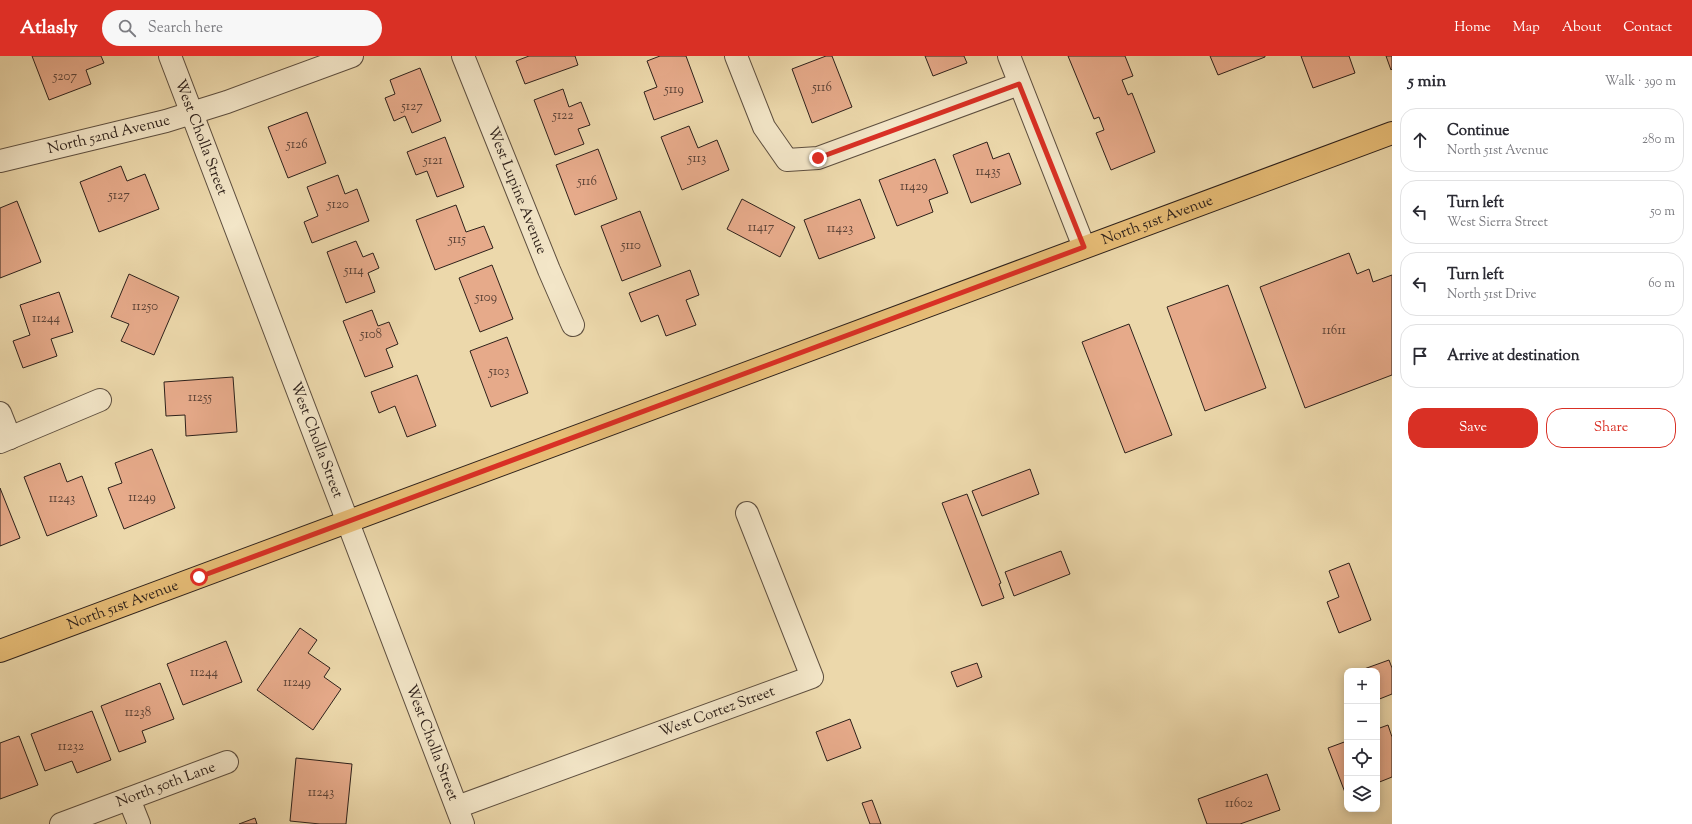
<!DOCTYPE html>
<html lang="en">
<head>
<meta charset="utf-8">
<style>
  body { margin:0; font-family:"Sorts Mill Goudy",serif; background:#f7f7f7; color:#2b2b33 }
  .controls { position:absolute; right:12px; bottom:12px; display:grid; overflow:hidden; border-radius:8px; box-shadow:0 2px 10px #0003 }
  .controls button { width:36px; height:36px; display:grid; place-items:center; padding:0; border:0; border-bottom:1px solid #e1e1e2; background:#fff; color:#2b2b33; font:20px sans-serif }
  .stop { position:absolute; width:12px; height:12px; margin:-9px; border:3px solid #d93025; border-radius:50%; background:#fff }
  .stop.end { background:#d93025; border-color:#fff; box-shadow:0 1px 4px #0008 }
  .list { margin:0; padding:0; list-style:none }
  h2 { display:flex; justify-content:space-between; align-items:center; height:52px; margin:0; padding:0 16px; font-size:17px }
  h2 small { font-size:13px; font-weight:400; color:#7c7c81 }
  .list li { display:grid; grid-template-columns:26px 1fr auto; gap:12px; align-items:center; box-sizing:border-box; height:64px; margin:0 8px 8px; padding:0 8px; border:1px solid #e1e1e2; border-radius:16px }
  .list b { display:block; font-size:15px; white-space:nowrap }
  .list p { margin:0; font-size:13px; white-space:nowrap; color:#7c7c81 }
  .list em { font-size:13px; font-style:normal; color:#7c7c81 }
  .actions { display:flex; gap:8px; padding:12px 16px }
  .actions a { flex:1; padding:9px 0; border:1px solid #d93025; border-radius:16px; text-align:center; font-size:14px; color:#d93025 }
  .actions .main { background:#d93025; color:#fff }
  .icon { flex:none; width:22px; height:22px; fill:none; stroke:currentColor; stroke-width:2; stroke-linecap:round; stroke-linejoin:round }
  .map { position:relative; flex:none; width:1392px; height:768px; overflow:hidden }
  header { display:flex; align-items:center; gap:24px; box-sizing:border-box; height:56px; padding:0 20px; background:#d93025; color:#fff }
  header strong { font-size:19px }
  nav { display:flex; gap:22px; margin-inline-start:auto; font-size:14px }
  .search { width:280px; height:36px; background:#f7f7f7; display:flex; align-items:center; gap:10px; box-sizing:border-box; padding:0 14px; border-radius:22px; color:#7c7c81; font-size:15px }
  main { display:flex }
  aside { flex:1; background:#fff }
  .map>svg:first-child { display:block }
</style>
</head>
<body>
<header>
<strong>Atlasly</strong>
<div class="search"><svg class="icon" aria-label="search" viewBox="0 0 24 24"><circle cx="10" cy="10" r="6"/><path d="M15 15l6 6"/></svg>Search here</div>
<nav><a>Home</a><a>Map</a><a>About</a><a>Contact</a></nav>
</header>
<main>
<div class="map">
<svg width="1392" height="768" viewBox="0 0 1392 768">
  <rect width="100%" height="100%" fill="#ecd8ab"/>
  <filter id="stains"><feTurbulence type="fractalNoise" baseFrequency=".005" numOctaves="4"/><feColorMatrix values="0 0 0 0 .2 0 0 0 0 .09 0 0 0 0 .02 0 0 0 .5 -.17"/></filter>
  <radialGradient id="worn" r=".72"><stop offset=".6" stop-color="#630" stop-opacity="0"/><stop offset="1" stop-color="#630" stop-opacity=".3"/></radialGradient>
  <g fill="#e6aa8a" stroke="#2e211b">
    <path d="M32 0H101L104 7 86 14 91 28 49 44Z"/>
    <path d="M529 0H575L578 9 525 28 516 5Z"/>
    <path d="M660 0H686L703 46 654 64 644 36 657 31 647 5Z"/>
    <path d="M826 0H832L852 51 812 67 792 13Z"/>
    <path d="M925 0H964L967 7 933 20Z"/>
    <path d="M1068 0H1125L1133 20 1122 24 1128 39 1132 37 1155 96 1111 114 1096 77 1104 74 1099 61 1094 63Z"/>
    <path d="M1210 0H1265V1L1218 19Z"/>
    <path d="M1301 0H1349L1355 17 1313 32Z"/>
    <path d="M1386 0H1392V13L1391 14Z"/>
    <path d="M420 12 441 65 412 77 405 60 394 65 385 42 395 38 390 24Z"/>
    <path d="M563 33 569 51 581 46 590 69 578 73 584 88 555 99 534 44Z"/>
    <path d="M307 56 326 107 288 122 268 71Z"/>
    <path d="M689 70 698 92 717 84 729 114 682 134 661 81Z"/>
    <path d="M445 81 464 131 437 141 427 115 416 119 407 96Z"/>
    <path d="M987 86 993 103 1009 97 1021 128 971 147 953 99Z"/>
    <path d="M598 93 617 143 575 159 556 109Z"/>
    <path d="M935 103 948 137 929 144 933 156 897 170 879 124Z"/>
    <path d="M121 110 127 125 145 118 159 153 99 176 80 126Z"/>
    <path d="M338 119 345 138 357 133 369 165 312 187 304 166 318 160 307 131Z"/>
    <path d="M742 143 795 171 780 201 727 173Z"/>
    <path d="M860 143 875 182 819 203 804 164Z"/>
    <path d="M17 145 41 206 0 222V152Z"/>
    <path d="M456 149 466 176 484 170 493 192 435 214 416 164Z"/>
    <path d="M640 155 661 210 622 225 601 170Z"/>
    <path d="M356 185 363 201 373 197 379 212 368 217 375 236 346 247 327 196Z"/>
    <path d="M1349 197 1357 218 1369 213 1373 226 1392 219V319L1305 352 1260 231Z"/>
    <path d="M492 209 513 263 480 276 459 222Z"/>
    <path d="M690 214 699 239 686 244 696 269 666 280 658 259 641 266 629 237Z"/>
    <path d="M129 218 179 241 154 299 121 285 129 268 111 261Z"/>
    <path d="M1228 229 1266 332 1205 355 1167 251Z"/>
    <path d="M59 236 73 276 51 283 57 300 23 312 13 285 30 279 20 249Z"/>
    <path d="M372 254 378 270 389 266 398 288 386 293 393 311 365 321 343 265Z"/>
    <path d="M1129 268 1172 379 1125 397 1082 286Z"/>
    <path d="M507 281 528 337 491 351 470 295Z"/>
    <path d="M417 319 436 370 407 381 395 350 379 357 371 336Z"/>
    <path d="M233 321 237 376 186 380 185 359 166 360 164 326Z"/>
    <path d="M152 393 175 452 124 473 108 432 122 427 115 407Z"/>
    <path d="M60 407 67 426 82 420 97 460 47 480 24 421Z"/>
    <path d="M1030 413 1039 438 982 460 972 435Z"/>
    <path d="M0 432 20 482 0 490Z"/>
    <path d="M967 438 1001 527 999 528 1004 542 982 550 942 447Z"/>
    <path d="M1061 495 1070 518 1014 540 1005 516Z"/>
    <path d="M1349 507 1371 564 1339 577 1327 546 1339 541 1329 515Z"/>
    <path d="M300 572 317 584 308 597 330 612 324 621 341 633 313 674 257 634Z"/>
    <path d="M226 585 242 626 183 649 167 608Z"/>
    <path d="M1389 604 1392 612V638L1377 644V615H1365L1364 613Z"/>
    <path d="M977 607 982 621 957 631 951 616Z"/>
    <path d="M160 627 174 663 142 675 146 686 119 696 101 650Z"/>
    <path d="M92 655 111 704 77 717 72 705 45 715 31 678Z"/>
    <path d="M850 663 861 692 827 705 816 676Z"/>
    <path d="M1388 669 1392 681V721L1377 727V673Z"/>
    <path d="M19 680 38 729 0 743V687Z"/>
    <path d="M1347 685V738L1346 739 1328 692Z"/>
    <path d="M296 702 352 708 346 768H320L290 765Z"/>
    <path d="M1267 718 1280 754 1240 768H1207L1198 743Z"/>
    <path d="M872 744 881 768H870L862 747Z"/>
    <path d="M255 762 257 768H239Z"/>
  </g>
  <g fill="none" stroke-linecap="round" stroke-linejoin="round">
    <g stroke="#5e4f3f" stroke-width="24">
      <g id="minor">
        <path id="s1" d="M170 0 463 768"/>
        <path id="s2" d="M463 0 549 214 573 269"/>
        <path d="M736 0 764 71 787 104 818 102 1019 28"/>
        <path d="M1009 0 1084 191"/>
        <path id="s3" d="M0 105 166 65 227 46 352 0"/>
        <path d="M0 357 10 382"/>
        <path d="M0 386 100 344"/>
        <path d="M129 743 139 768"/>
        <path id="s4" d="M457 751 812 621 747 457"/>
        <path id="s5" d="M61 768 227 706"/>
      </g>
    </g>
    <g stroke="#2e211b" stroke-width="24">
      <g id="major">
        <path id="s6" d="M0 595 1392 77"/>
      </g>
    </g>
    <use href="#minor" stroke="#f3e6c8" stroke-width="22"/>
    <use href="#major" stroke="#e6bc76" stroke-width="22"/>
  </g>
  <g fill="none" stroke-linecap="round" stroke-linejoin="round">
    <path stroke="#d93025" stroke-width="5" d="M199 521 1084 191 1019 28 818 102"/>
  </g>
  <g text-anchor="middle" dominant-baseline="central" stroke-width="3.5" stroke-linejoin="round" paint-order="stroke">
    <g font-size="13" fill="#5c4337">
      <text x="65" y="21">5207</text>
      <text x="822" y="32">5116</text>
      <text x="674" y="34">5119</text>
      <text x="412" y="51">5127</text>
      <text x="563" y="60">5122</text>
      <text x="297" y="89">5126</text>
      <text x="697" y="103">5113</text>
      <text x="433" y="105">5121</text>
      <text x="988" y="116">11435</text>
      <text x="587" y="126">5116</text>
      <text x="914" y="131">11429</text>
      <text x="119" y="140">5127</text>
      <text x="338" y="149">5120</text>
      <text x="761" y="172">11417</text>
      <text x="840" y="173">11423</text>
      <text x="457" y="184">5115</text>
      <text x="631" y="190">5110</text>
      <text x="354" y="215">5114</text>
      <text x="486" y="242">5109</text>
      <text x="145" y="251">11250</text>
      <text x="46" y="263">11244</text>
      <text x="1334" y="275">11611</text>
      <text x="371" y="279">5108</text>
      <text x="499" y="316">5103</text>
      <text x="200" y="342">11255</text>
      <text x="142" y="442">11249</text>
      <text x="62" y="443">11243</text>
      <text x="204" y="617">11244</text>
      <text x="297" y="627">11249</text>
      <text x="138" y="657">11238</text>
      <text x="71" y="691">11232</text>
      <text x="321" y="737">11243</text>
      <text x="1239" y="748">11602</text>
    </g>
    <g font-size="15" fill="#2e211b" stroke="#f3e6c8">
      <text stroke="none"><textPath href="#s3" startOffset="112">North 52nd Avenue</textPath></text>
      <text stroke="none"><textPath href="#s1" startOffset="87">West Cholla Street</textPath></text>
      <text stroke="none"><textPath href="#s2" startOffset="145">West Lupine Avenue</textPath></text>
      <text stroke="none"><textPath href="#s6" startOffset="1235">North 51st Avenue</textPath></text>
      <text stroke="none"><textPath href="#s1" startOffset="411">West Cholla Street</textPath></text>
      <text stroke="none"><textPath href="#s6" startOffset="131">North 51st Avenue</textPath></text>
      <text stroke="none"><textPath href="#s4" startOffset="277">West Cortez Street</textPath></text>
      <text stroke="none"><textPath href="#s1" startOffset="735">West Cholla Street</textPath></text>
      <text stroke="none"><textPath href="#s5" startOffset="112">North 50th Lane</textPath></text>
    </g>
  </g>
  <rect width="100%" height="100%" filter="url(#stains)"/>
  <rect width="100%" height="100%" fill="url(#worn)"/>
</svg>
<div class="controls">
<button>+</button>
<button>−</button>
<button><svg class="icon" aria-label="locate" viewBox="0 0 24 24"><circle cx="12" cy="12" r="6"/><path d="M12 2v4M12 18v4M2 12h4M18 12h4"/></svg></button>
<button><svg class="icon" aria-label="layers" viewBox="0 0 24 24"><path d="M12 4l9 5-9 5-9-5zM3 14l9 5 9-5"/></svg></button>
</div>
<div class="stop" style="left:199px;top:521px"></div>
<div class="stop end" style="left:818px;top:102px"></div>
</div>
<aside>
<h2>5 min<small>Walk · 390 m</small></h2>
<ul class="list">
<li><svg class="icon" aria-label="ahead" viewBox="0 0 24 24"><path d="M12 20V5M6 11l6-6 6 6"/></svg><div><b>Continue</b><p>North 51st Avenue</p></div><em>280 m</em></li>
<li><svg class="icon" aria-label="left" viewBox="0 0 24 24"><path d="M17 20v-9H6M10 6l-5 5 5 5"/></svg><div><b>Turn left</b><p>West Sierra Street</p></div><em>50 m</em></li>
<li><svg class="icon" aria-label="left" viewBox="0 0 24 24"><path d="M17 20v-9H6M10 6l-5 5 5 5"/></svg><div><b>Turn left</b><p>North 51st Drive</p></div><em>60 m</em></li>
<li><svg class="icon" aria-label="arrive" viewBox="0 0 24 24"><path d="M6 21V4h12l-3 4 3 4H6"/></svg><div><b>Arrive at destination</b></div></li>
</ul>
<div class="actions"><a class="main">Save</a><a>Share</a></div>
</aside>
</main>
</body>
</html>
